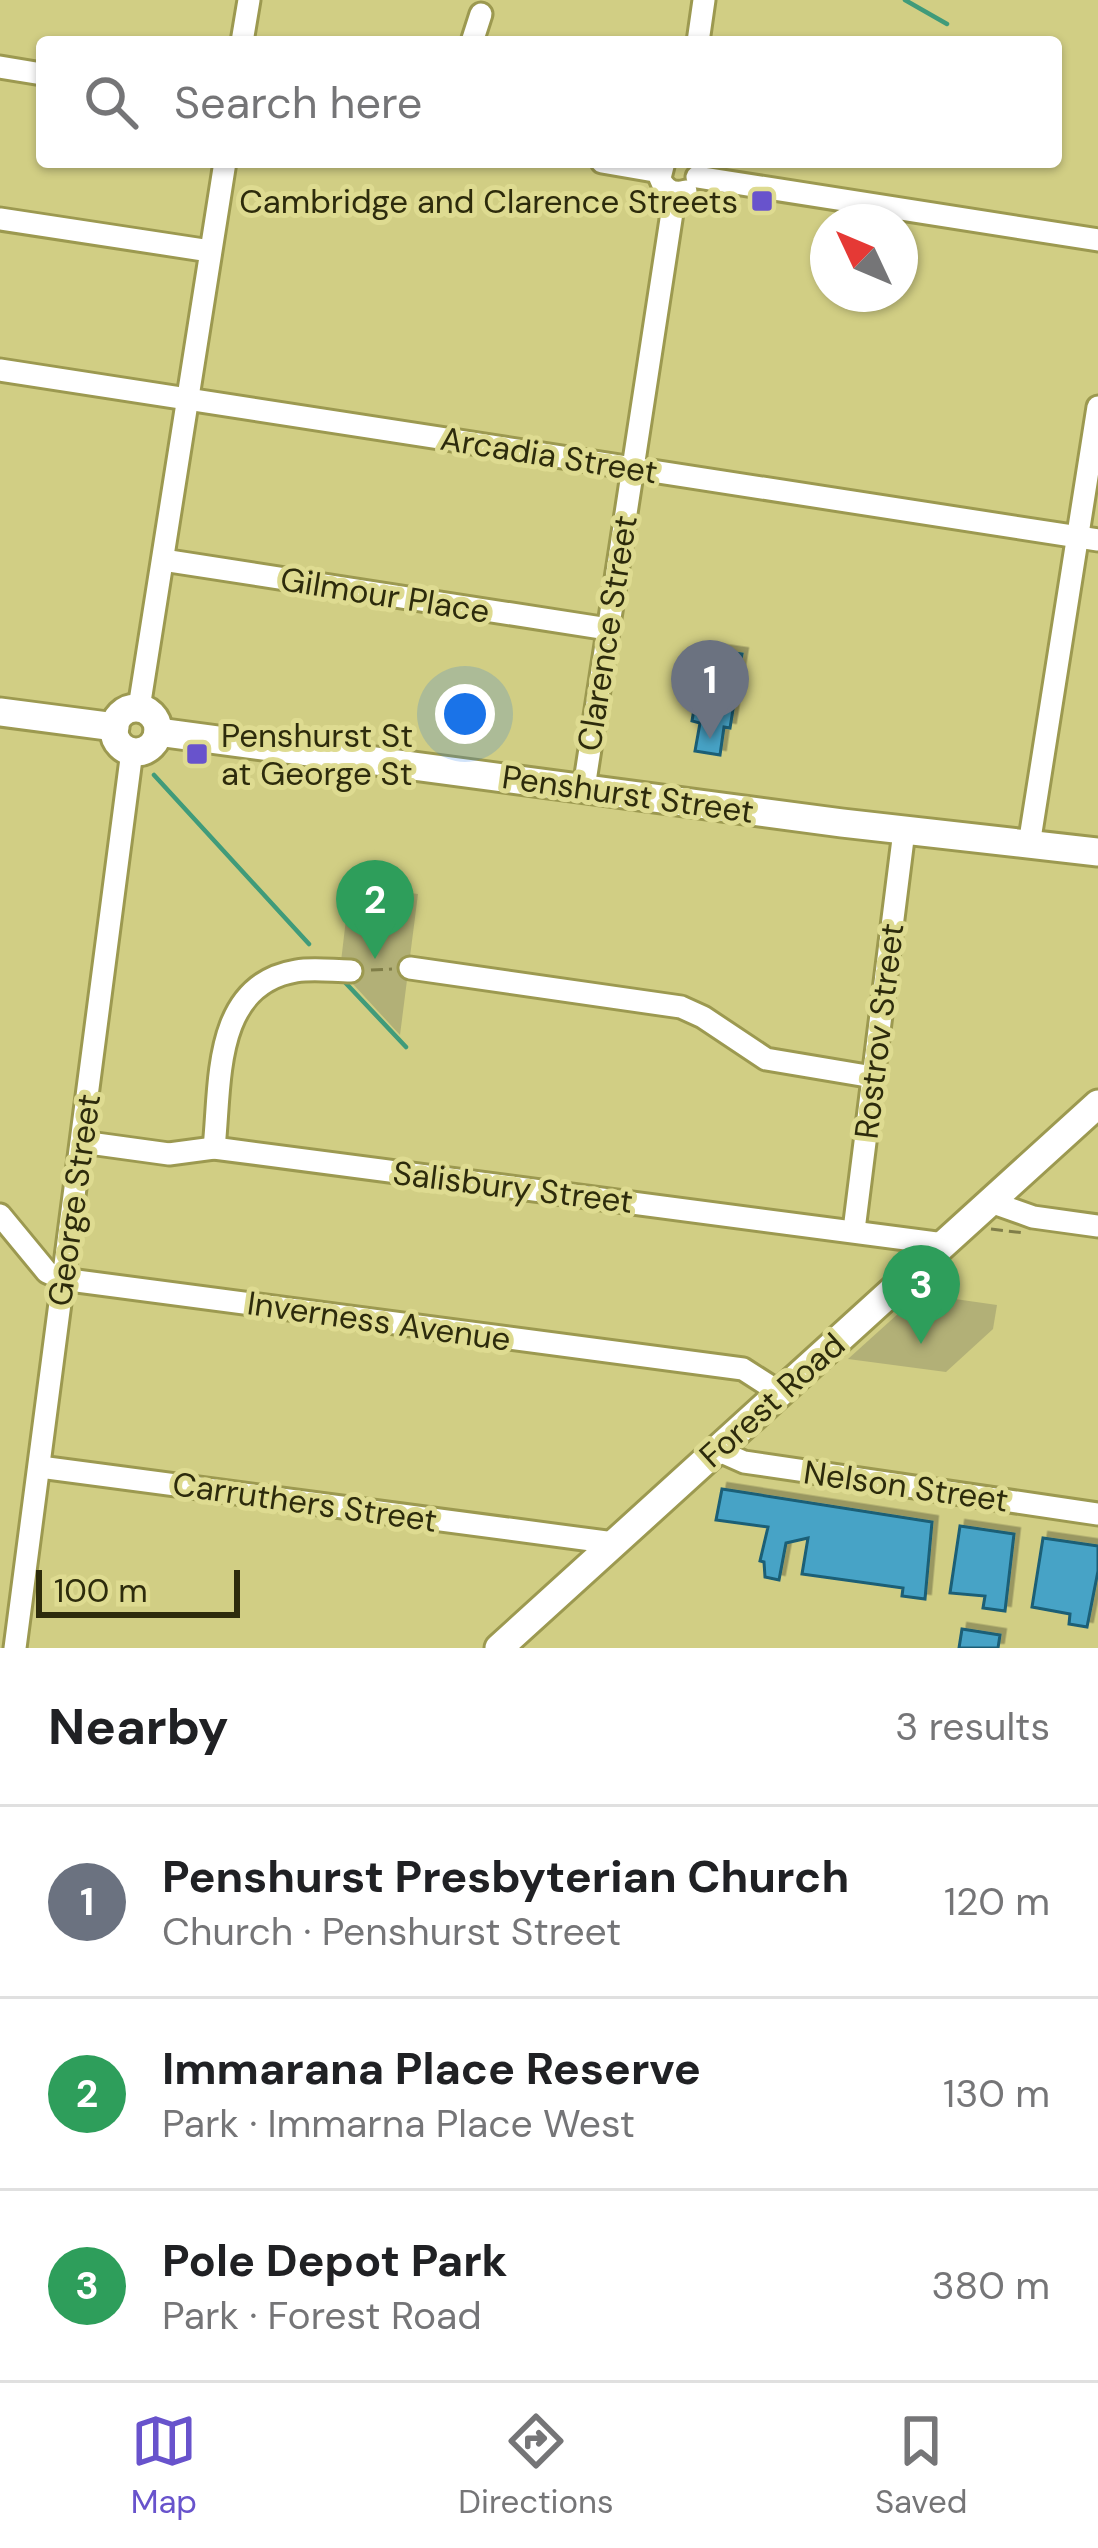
<!DOCTYPE html>
<html lang="en">
<head>
<meta charset="utf-8">
<style>
  body { margin:0; font-family:"DM Sans",sans-serif; background:#f6f6f6; color:#202124 }
  .compass { position:absolute; left:810px; top:204px; width:108px; height:108px; border-radius:50%; background:#fff; box-shadow:0 3px 9px #0004; rotate:314deg }
  .scale { position:absolute; left:36px; bottom:30px; width:204px; box-sizing:border-box; padding-left:12px; border:6px solid #2d2b0c; border-top:0; font-size:33px; line-height:42px; white-space:nowrap; color:#2d2b0c; -webkit-text-stroke:9px #dedb91; paint-order:stroke }
  .you { position:absolute; left:465px; top:714px; width:42px; height:42px; margin:-30px; border:9px solid #fff; border-radius:50%; background:#1a73e8; box-shadow:0 0 0 18px #1a73e833 }
  .badge { display:grid; place-items:center; width:78px; height:78px; border-radius:50%; background:#6853cc; color:#fff; font-size:39px; font-weight:700 }
  .pin { position:absolute; translate:-50% -99px; filter:drop-shadow(0 3px 6px #0008) }
  .pin::after { content:''; position:absolute; top:63px; width:42px; height:36px; background:inherit; clip-path:polygon(0 0,100% 0,50% 100%) }
  .list { margin:0; padding:0; list-style:none }
  h2 { display:flex; justify-content:space-between; align-items:center; height:156px; margin:0; padding:0 48px; font-size:51px }
  h2 small { font-size:39px; font-weight:400; color:#757577 }
  .list li { display:grid; grid-template-columns:78px 1fr auto; gap:36px; align-items:center; box-sizing:border-box; height:192px; padding:0 48px; border-top:3px solid #e0e0e0 }
  .list b { display:block; font-size:45px; white-space:nowrap }
  .list p { margin:0; font-size:39px; white-space:nowrap; color:#757577 }
  .list em { font-size:39px; font-style:normal; color:#757577 }
  .icon { flex:none; width:66px; height:66px; fill:none; stroke:currentColor; stroke-width:2; stroke-linecap:round; stroke-linejoin:round }
  .map { position:relative; flex:none; width:1098px; height:1648px; overflow:hidden }
  .search { position:absolute; background:#fff; box-shadow:0 3px 9px #0004; left:36px; right:36px; top:36px; height:132px; display:flex; align-items:center; gap:30px; box-sizing:border-box; padding:0 42px; border-radius:12px; color:#757577; font-size:45px }
  .sheet { height:732px; background:#fff }
  nav { display:flex; justify-content:space-around; align-items:center; box-sizing:border-box; height:168px; border-top:3px solid #e0e0e0; background:#fff; font-size:33px; color:#757577 }
  nav a { display:grid; justify-items:center; gap:6px }
  nav .on { color:#6853cc }
  .map>svg:first-child { display:block }
</style>
</head>
<body>
<div class="map">
<svg width="1098" height="1648" viewBox="0 0 1098 1648">
  <defs>
    <filter id="shadow"><feDropShadow dx="5.5" dy="-5.5" stdDeviation="0" flood-color="#0004"/></filter>
  </defs>
  <rect width="100%" height="100%" fill="#d1ce84"/>
  <g fill="#b2b077">
    <path d="M374 878 396 881V891L418 894 400 1035 340 970 350 885 371 887Z"/>
    <path d="M920 1294 997 1305 993 1329 946 1372 848 1359Z"/>
  </g>
  <g fill="none" stroke-linecap="round" stroke-linejoin="round">
    <g stroke="#409b7a" stroke-width="4.5">
      <path d="M905 0 947 24"/>
      <path d="M154 775 309 944"/>
      <path d="M340 977 406 1047"/>
    </g>
  </g>
  <g fill="#46a3c6" stroke="#1a5e76" stroke-width="3" filter="url(#shadow)">
    <path d="M721 651 742 654 730 728 724 727 720 755 695 751 700 723 692 721 694 709 712 710Z"/>
    <path d="M722 1489 932 1522 925 1599 902 1596 903 1588 802 1574 808 1538 786 1543 779 1580 765 1577 764 1562 760 1561 768 1527 716 1520Z"/>
    <path d="M960 1526 1014 1534 1005 1611 983 1608 985 1596 950 1593Z"/>
    <path d="M1043 1538 1098 1546V1571L1087 1627 1069 1624 1070 1614 1032 1607Z"/>
    <path d="M962 1629 1000 1635 998 1648H959Z"/>
  </g>
  <g fill="none" stroke-linecap="round" stroke-linejoin="round">
    <g stroke="#9c9950" stroke-width="27">
      <g id="minor">
        <path d="M242 42 249 0"/>
        <path d="M472 42 481 14"/>
        <path d="M698 42 704 0"/>
        <path d="M0 67 42 74"/>
        <path d="M602 162 660 172"/>
        <path d="M664 162 660 178C664 190 674 195 686 191"/>
        <path d="M697 177 1098 240"/>
        <path d="M0 219 210 251"/>
        <path d="M0 370 1098 540"/>
        <path d="M163 560 608 629"/>
        <path d="M139 708 225 162"/>
        <path d="M584 788 675 193"/>
        <path d="M1029 845 1098 407"/>
        <path d="M410 968 681 1007 703 1017 766 1059 873 1077"/>
        <path d="M82 1142 169 1154 214 1148 944 1244"/>
        <path d="M214 1148C221 1084 212 985 296 971 314 968 333 971 351 971"/>
        <path d="M991 1202 1033 1217 1098 1226"/>
        <path d="M0 1215 47 1272 62 1279 743 1369 779 1392"/>
        <path d="M854 1230 904 831"/>
        <path d="M717 1450 744 1462 1098 1514"/>
        <path d="M40 1467 614 1543"/>
        <path d="M15 1648 132 751"/>
      </g>
    </g>
    <g stroke="#9c9950" stroke-width="33">
      <g id="major">
        <circle cx="136" cy="730" r="22"/>
        <path d="M0 712 115 727"/>
        <path d="M158 732 842 823 1098 852"/>
        <path d="M499 1648 1098 1104"/>
      </g>
    </g>
    <g stroke="#807e49" stroke-width="3" stroke-dasharray="12 6" stroke-linecap="butt">
      <path d="M371 970 392 969"/>
      <path d="M991 1229 1024 1233"/>
    </g>
    <use href="#minor" stroke="#fff" stroke-width="21"/>
    <use href="#major" stroke="#fff" stroke-width="27"/>
  </g>
  <g fill="#6853cc" stroke="#dedb91" stroke-width="4.5">
    <rect x="750" y="189" width="24" height="24" rx="6"/>
    <rect x="185" y="742" width="24" height="24" rx="6"/>
  </g>
  <g text-anchor="middle" dominant-baseline="central" stroke-width="10" stroke-linejoin="round" paint-order="stroke">
    <g font-size="33" fill="#2d2b0c" stroke="#dedb91" text-anchor="end">
      <text x="738" y="201">Cambridge and Clarence Streets</text>
      <text x="221" y="735" text-anchor="start">Penshurst St<tspan x="221" dy="38">at George St</tspan></text>
    </g>
    <g font-size="33" fill="#2d2b0c" stroke="#dedb91">
      <text transform="translate(549 455) rotate(9)">Arcadia Street</text>
      <text transform="translate(385 595) rotate(9)">Gilmour Place</text>
      <text transform="translate(607 633) rotate(-81)">Clarence Street</text>
      <text transform="translate(628 794) rotate(8)">Penshurst Street</text>
      <text transform="translate(879 1031) rotate(-83)">Rostrov Street</text>
      <text transform="translate(513 1187) rotate(7)">Salisbury Street</text>
      <text transform="translate(74 1200) rotate(-82)">George Street</text>
      <text transform="translate(379 1321) rotate(8)">Inverness Avenue</text>
      <text transform="translate(772 1400) rotate(-42)">Forest Road</text>
      <text transform="translate(906 1486) rotate(8)">Nelson Street</text>
      <text transform="translate(305 1502) rotate(8)">Carruthers Street</text>
    </g>
  </g>
</svg>
<svg class="compass" viewBox="-18 -18 36 36"><path d="M0-13l5 13h-10z" fill="#e53935"/><path d="M0 13l5-13h-10z" fill="#757577"/></svg>
<div class="scale">100 m</div>
<div class="you"></div>
<div class="pin badge" style="left:710px;top:739px;background:#6b7280">1</div>
<div class="pin badge" style="left:375px;top:959px;background:#2e9e5b">2</div>
<div class="pin badge" style="left:921px;top:1344px;background:#2e9e5b">3</div>
<div class="search"><svg class="icon" aria-label="search" viewBox="0 0 24 24"><circle cx="10" cy="10" r="6"/><path d="M15 15l6 6"/></svg>Search here</div>
</div>
<section class="sheet">
<h2>Nearby<small>3 results</small></h2>
<ul class="list">
<li><span class="badge" style="background:#6b7280">1</span><div><b>Penshurst Presbyterian Church</b><p>Church · Penshurst Street</p></div><em>120 m</em></li>
<li><span class="badge" style="background:#2e9e5b">2</span><div><b>Immarana Place Reserve</b><p>Park · Immarna Place West</p></div><em>130 m</em></li>
<li><span class="badge" style="background:#2e9e5b">3</span><div><b>Pole Depot Park</b><p>Park · Forest Road</p></div><em>380 m</em></li>
</ul>
</section>
<nav>
<a class="on"><svg class="icon" aria-label="map" viewBox="0 0 24 24"><path d="M3 6l6-2 6 2 6-2v14l-6 2-6-2-6 2zM9 4v14M15 6v14"/></svg>Map</a>
<a><svg class="icon" aria-label="directions" viewBox="0 0 24 24"><path d="M12 3l9 9-9 9-9-9zM9 14v-3h6M13 9l2 2-2 2"/></svg>Directions</a>
<a><svg class="icon" aria-label="saved" viewBox="0 0 24 24"><path d="M7 4h10v16l-5-4-5 4z"/></svg>Saved</a>
</nav>
</body>
</html>
